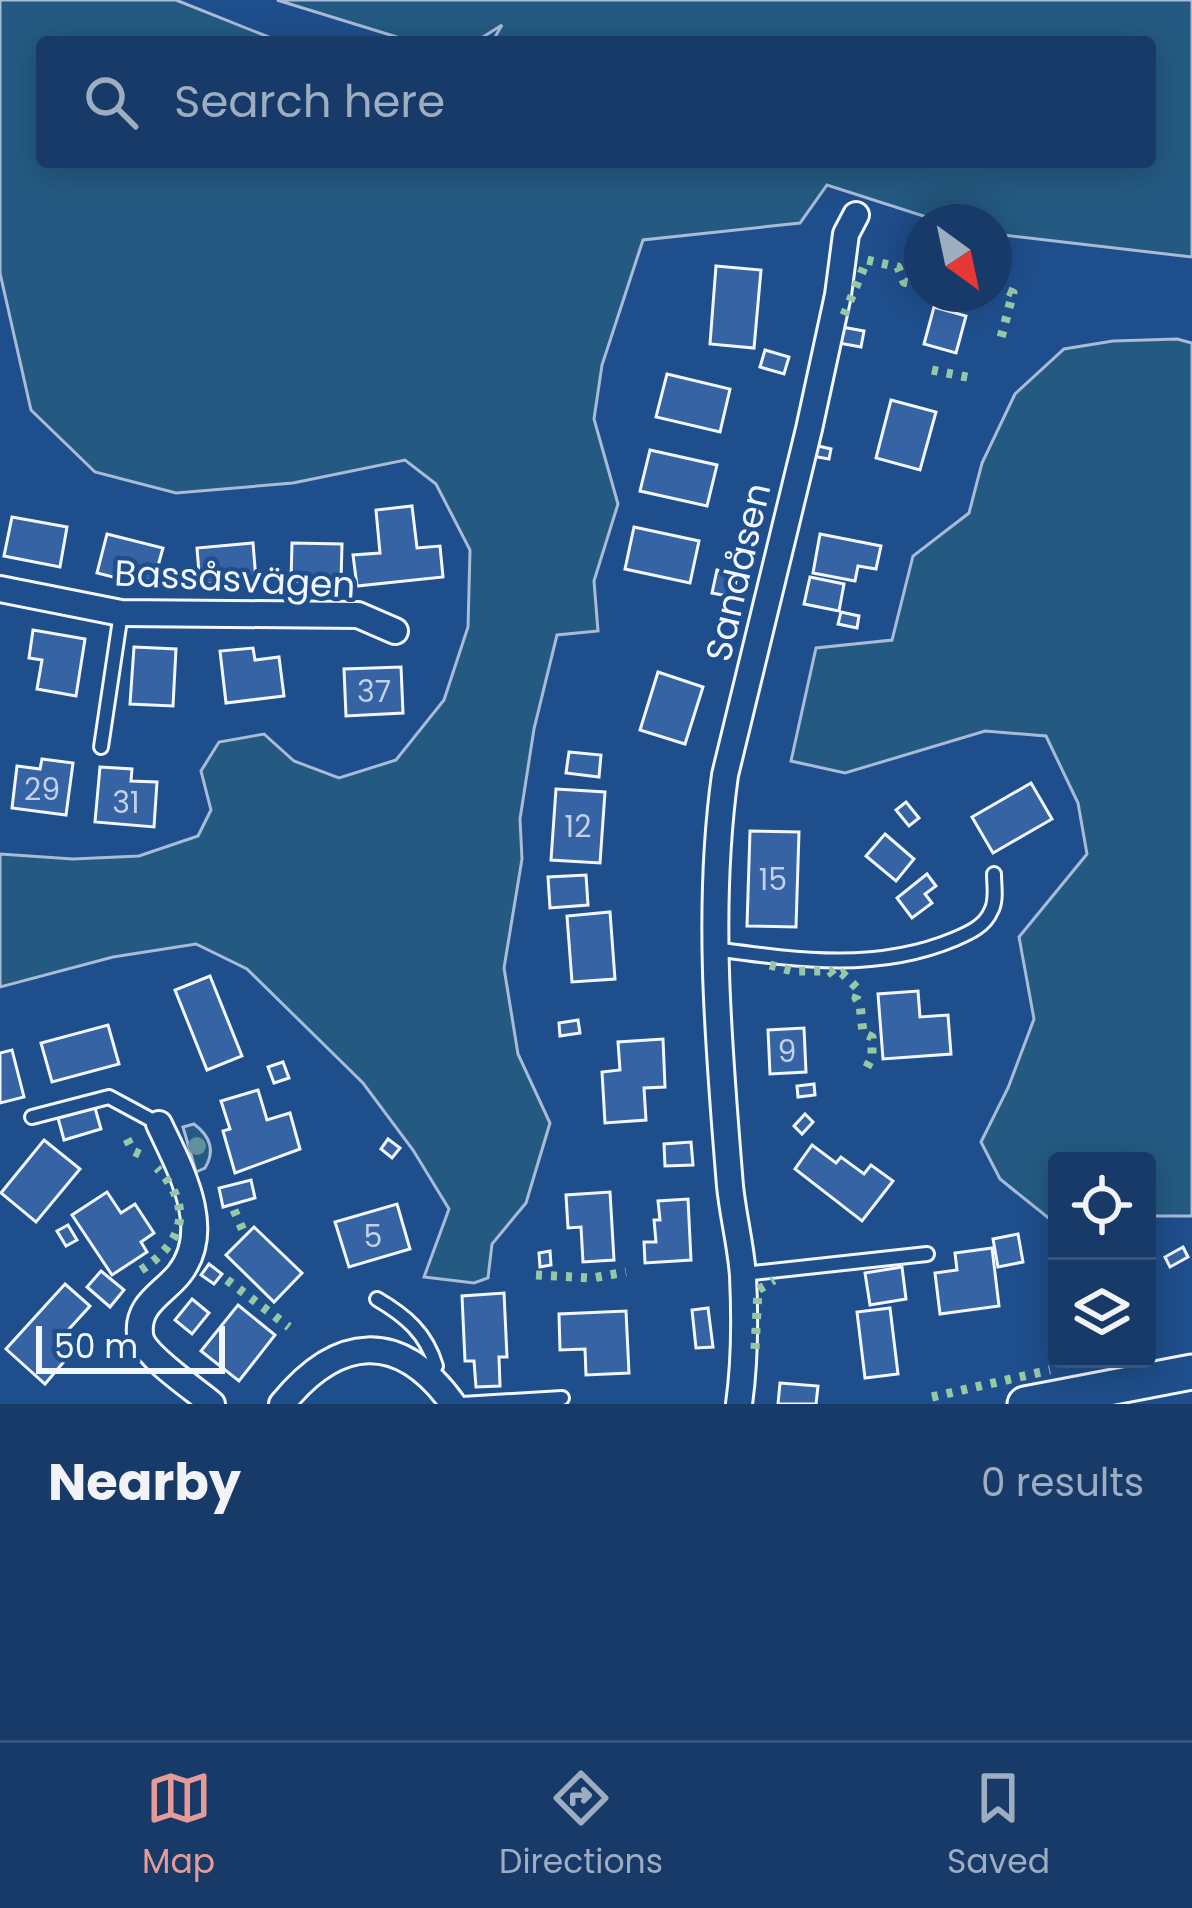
<!DOCTYPE html>
<html lang="en">
<head>
<meta charset="utf-8">
<style>
  body { margin:0; font-family:Poppins,sans-serif; background:#244571; color:#f1f3f6 }
  .controls { position:absolute; right:36px; bottom:36px; display:grid; overflow:hidden; border-radius:12px; box-shadow:0 6px 30px #0003 }
  .controls button { width:108px; height:108px; display:grid; place-items:center; padding:0; border:0; border-bottom:3px solid #36547d; background:#173a69; color:#f1f3f6; font:60px sans-serif }
  .compass { position:absolute; left:904px; top:204px; width:108px; height:108px; border-radius:50%; background:#173a69; box-shadow:0 6px 30px #0003; rotate:147deg }
  .scale { position:absolute; left:36px; bottom:30px; width:189px; box-sizing:border-box; padding-left:12px; border:6px solid #f2f6ff; border-top:0; font-size:33px; line-height:42px; white-space:nowrap; color:#f2f6ff; -webkit-text-stroke:9px #1f4e8c; paint-order:stroke }
  .list { margin:0; padding:0; list-style:none }
  h2 { display:flex; justify-content:space-between; align-items:center; height:156px; margin:0; padding:0 48px; font-size:51px }
  h2 small { font-size:39px; font-weight:400; color:#9eadc0 }
  .icon { flex:none; width:66px; height:66px; fill:none; stroke:currentColor; stroke-width:2; stroke-linecap:round; stroke-linejoin:round }
  .map { position:relative; flex:none; width:1192px; height:1404px; overflow:hidden }
  .search { position:absolute; background:#173a69; box-shadow:0 6px 30px #0003; left:36px; right:36px; top:36px; height:132px; display:flex; align-items:center; gap:30px; box-sizing:border-box; padding:0 42px; border-radius:12px; color:#9eadc0; font-size:45px }
  .sheet { height:336px; background:#173a69 }
  nav { display:flex; justify-content:space-around; align-items:center; box-sizing:border-box; height:168px; border-top:3px solid #36547d; background:#173a69; font-size:33px; color:#9eadc0 }
  nav a { display:grid; justify-items:center; gap:6px }
  nav .on { color:#e69b98 }
  .map>svg:first-child { display:block }
</style>
</head>
<body>
<div class="map">
<svg width="1192" height="1404" viewBox="0 0 1192 1404">
  <rect width="100%" height="100%" fill="#1f4e8c"/>
  <g fill="#245a82" stroke="#a8bbd7" stroke-width="3">
    <path d="M0 0H176L281 42H42V162H1150V42H492L502 25 475 42H413L277 0H1192V257L994 234V222H942L827 185 800 223 643 240 602 365 594 419 618 504 594 581 598 631 557 635 534 729 520 819 522 859 504 968 518 1054 550 1123 526 1203 492 1244 488 1278 474 1283 424 1277 449 1209 413 1150 363 1083 247 969 196 944 113 957 0 987V854L73 859 139 856 198 836 211 810 201 771 219 742 264 734 294 761 339 778 396 760 444 700 468 627 470 550 436 484 405 460 293 483 176 493 95 472 31 410 0 273Z"/>
    <path d="M1177 339 1192 343V1216H1147V1161H1057V1220H1051L1000 1179 981 1142 1008 1088 1034 1019 1019 937 1087 854 1078 803 1046 736 985 731 845 773 791 761 816 648 892 640 913 556 969 513 982 463 1015 394 1064 349 1113 341Z"/>
    <path d="M194 1124C210 1136 216 1150 205 1168L196 1172 183 1127Z"/>
  </g>
  <g fill="#3563a3" stroke="#f2f6ff" stroke-width="3">
    <path d="M716 266 761 270 754 348 710 344Z"/>
    <path d="M934 307 966 316 956 353 924 344Z"/>
    <path d="M842 327 864 331 861 347 839 343Z"/>
    <path d="M765 350 789 357 784 374 760 367Z"/>
    <path d="M667 374 730 389 720 432 656 417Z"/>
    <path d="M891 400 936 412 920 470 876 458Z"/>
    <path d="M814 445 831 449 829 459 812 456Z"/>
    <path d="M650 450 717 465 707 506 640 491Z"/>
    <path d="M412 506 417 548 440 546 443 577 357 586 353 555 380 553 376 510Z"/>
    <path d="M12 517 67 527 60 567 4 556Z"/>
    <path d="M634 527 699 541 690 583 625 569Z"/>
    <path d="M107 534 163 548 152 587 97 573Z"/>
    <path d="M820 534 881 546 876 569 858 566 855 581 813 573Z"/>
    <path d="M253 543 256 580 200 585 197 548Z"/>
    <path d="M292 543 342 544 341 582 291 581Z"/>
    <path d="M717 570 737 575 733 597 712 593Z"/>
    <path d="M810 577 844 584 839 611 804 604Z"/>
    <path d="M841 612 859 616 857 628 838 624Z"/>
    <path d="M33 630 85 639 76 696 37 689 42 660 29 658Z"/>
    <path d="M134 647 176 649 173 706 130 704Z"/>
    <path d="M253 648 255 660 279 657 284 696 226 703 220 651Z"/>
    <path d="M401 667 403 713 346 716 344 669Z"/>
    <path d="M658 672 703 687 685 744 640 730Z"/>
    <path d="M569 752 601 755 599 777 566 773Z"/>
    <path d="M42 759 73 763 66 815 12 808 17 766 40 769Z"/>
    <path d="M100 767 132 769 131 781 157 782 154 827 95 822Z"/>
    <path d="M1031 783 1052 819 993 853 972 817Z"/>
    <path d="M556 789 605 792 600 863 551 860Z"/>
    <path d="M906 802 919 818 909 826 896 810Z"/>
    <path d="M750 831 799 832 796 927 747 926Z"/>
    <path d="M885 834 914 859 896 881 866 856Z"/>
    <path d="M927 874 936 886 925 894 932 903 912 918 897 898Z"/>
    <path d="M586 875 588 905 550 908 548 877Z"/>
    <path d="M610 912 615 979 572 982 567 916Z"/>
    <path d="M210 976 242 1056 207 1070 175 990Z"/>
    <path d="M918 991 920 1017 948 1015 951 1054 883 1059 878 994Z"/>
    <path d="M578 1020 580 1033 560 1036 559 1023Z"/>
    <path d="M108 1025 119 1064 52 1082 41 1043Z"/>
    <path d="M804 1028 806 1072 770 1074 768 1030Z"/>
    <path d="M663 1039 665 1087 644 1088 646 1120 605 1123 602 1072 620 1070 618 1042Z"/>
    <path d="M12 1050 24 1097 0 1103V1053Z"/>
    <path d="M283 1062 289 1078 274 1083 268 1067Z"/>
    <path d="M814 1084 815 1095 798 1097 797 1086Z"/>
    <path d="M258 1090 267 1120 290 1113 300 1149 235 1173 223 1131 230 1129 221 1101Z"/>
    <path d="M95 1108 101 1129 64 1140 58 1118Z"/>
    <path d="M805 1114 813 1122 802 1134 794 1126Z"/>
    <path d="M388 1139 400 1148 392 1158 381 1149Z"/>
    <path d="M44 1140 80 1169 36 1222 1 1193Z"/>
    <path d="M691 1142 693 1165 665 1166 664 1144Z"/>
    <path d="M812 1145 836 1163 841 1157 864 1174 871 1165 893 1181 862 1221 795 1169Z"/>
    <path d="M251 1180 255 1198 223 1207 219 1188Z"/>
    <path d="M107 1192 121 1213 135 1204 154 1233 141 1242 147 1252 112 1275 72 1215Z"/>
    <path d="M610 1192 614 1260 583 1262 581 1227 568 1228 566 1195Z"/>
    <path d="M688 1199 691 1260 645 1263 644 1242H656L654 1220H660L658 1201Z"/>
    <path d="M397 1204 410 1249 349 1267 335 1222Z"/>
    <path d="M68 1225 77 1240 66 1246 57 1231Z"/>
    <path d="M254 1227 302 1273 274 1302 226 1255Z"/>
    <path d="M1018 1234 1023 1262 998 1267 993 1239Z"/>
    <path d="M1183 1247 1188 1257 1170 1267 1165 1257Z"/>
    <path d="M992 1248 999 1306 940 1314 935 1273 957 1270 955 1253Z"/>
    <path d="M550 1251 551 1265 540 1267 539 1253Z"/>
    <path d="M209 1264 222 1274 214 1284 201 1275Z"/>
    <path d="M902 1267 906 1299 870 1305 865 1273Z"/>
    <path d="M101 1271 124 1290 110 1307 87 1287Z"/>
    <path d="M65 1284 90 1306 60 1339 73 1351 45 1384 6 1349Z"/>
    <path d="M1057 1284V1327L1050 1285Z"/>
    <path d="M504 1293 507 1357H499L500 1386 476 1387 474 1361H465L462 1296Z"/>
    <path d="M192 1299 209 1313 192 1334 175 1320Z"/>
    <path d="M238 1305 275 1335 239 1381 201 1351Z"/>
    <path d="M708 1308 713 1347 696 1348 692 1310Z"/>
    <path d="M890 1308 898 1374 865 1378 857 1312Z"/>
    <path d="M626 1311 629 1373 586 1375 585 1349 560 1350 559 1314Z"/>
    <path d="M780 1383 818 1386 816 1404H778Z"/>
  </g>
  <g fill="none" stroke-linecap="round" stroke-linejoin="round">
    <g stroke="#f2f6ff" stroke-width="18">
      <g id="lane">
        <path d="M101 747 121 613"/>
        <path d="M715 949C796 960 877 972 955 939 969 933 985 926 991 911 997 901 994 886 994 874"/>
        <path d="M32 1117 109 1097 159 1124"/>
        <path d="M743 1274 927 1254"/>
        <path d="M377 1299C406 1316 426 1333 436 1366L429 1374"/>
        <path d="M462 1404 562 1398"/>
      </g>
    </g>
    <g stroke="#f2f6ff" stroke-width="30">
      <g id="street">
        <path d="M0 589 121 613 358 615 395 631"/>
        <path d="M159 1124C179 1167 215 1229 179 1274 163 1294 137 1304 140 1334 141 1354 196 1390 212 1404"/>
        <path d="M282 1404C337 1336 399 1329 453 1404"/>
        <path d="M739 1404C745 1362 745 1318 743 1276 741 1246 733 1216 730 1186 719 1049 706 911 725 775L809 429 838 295 846 234 856 215"/>
      </g>
    </g>
    <g stroke="#f2f6ff" stroke-width="39">
      <path id="secondary" d="M1025 1404 1192 1372"/>
    </g>
    <use href="#lane" stroke="#1f4e8c" stroke-width="12"/>
    <use href="#street" stroke="#1f4e8c" stroke-width="24"/>
    <use href="#secondary" stroke="#1f4e8c" stroke-width="33"/>
    <g stroke="#97c8a6" stroke-width="9" stroke-dasharray="6 9" stroke-linecap="butt">
      <path d="M994 285 1013 293 1000 341"/>
      <path d="M844 315 867 260 898 267 904 282 922 286"/>
      <path d="M932 370 976 379"/>
      <path d="M770 965 792 971H830L834 976 842 973 859 990 856 998 860 1004 863 1033 872 1037V1057L864 1073"/>
      <path d="M127 1139 133 1151 148 1158"/>
      <path d="M234 1210 244 1233"/>
      <path d="M141 1270C184 1242 194 1207 157 1168"/>
      <path d="M536 1275 592 1278 626 1272"/>
      <path d="M227 1280 289 1327"/>
      <path d="M755 1349 758 1290 774 1280"/>
      <path d="M932 1397 1050 1370"/>
    </g>
  </g>
  <circle fill="#61919a" cx="197" cy="1146" r="9"/>
  <g text-anchor="middle" dominant-baseline="central" stroke-width="9" stroke-linejoin="round" paint-order="stroke">
    <g font-size="30" fill="#c3d1e8">
      <text x="374" y="691">37</text>
      <text x="42" y="789">29</text>
      <text x="126" y="802">31</text>
      <text x="578" y="826">12</text>
      <text x="773" y="879">15</text>
      <text x="787" y="1051">9</text>
      <text x="373" y="1236">5</text>
    </g>
    <g font-size="36" fill="#f2f6ff" stroke="#1f4e8c">
      <text transform="translate(738 572) rotate(-77)">Sandåsen</text>
      <text transform="translate(235 579) rotate(3)">Bassåsvägen</text>
    </g>
  </g>
</svg>
<div class="controls">
<button><svg class="icon" aria-label="locate" viewBox="0 0 24 24"><circle cx="12" cy="12" r="6"/><path d="M12 2v4M12 18v4M2 12h4M18 12h4"/></svg></button>
<button><svg class="icon" aria-label="layers" viewBox="0 0 24 24"><path d="M12 4l9 5-9 5-9-5zM3 14l9 5 9-5"/></svg></button>
</div>
<svg class="compass" viewBox="-18 -18 36 36"><path d="M0-13l5 13h-10z" fill="#e53935"/><path d="M0 13l5-13h-10z" fill="#9eadc0"/></svg>
<div class="scale">50 m</div>
<div class="search"><svg class="icon" aria-label="search" viewBox="0 0 24 24"><circle cx="10" cy="10" r="6"/><path d="M15 15l6 6"/></svg>Search here</div>
</div>
<section class="sheet">
<h2>Nearby<small>0 results</small></h2>
<ul class="list">
</ul>
</section>
<nav>
<a class="on"><svg class="icon" aria-label="map" viewBox="0 0 24 24"><path d="M3 6l6-2 6 2 6-2v14l-6 2-6-2-6 2zM9 4v14M15 6v14"/></svg>Map</a>
<a><svg class="icon" aria-label="directions" viewBox="0 0 24 24"><path d="M12 3l9 9-9 9-9-9zM9 14v-3h6M13 9l2 2-2 2"/></svg>Directions</a>
<a><svg class="icon" aria-label="saved" viewBox="0 0 24 24"><path d="M7 4h10v16l-5-4-5 4z"/></svg>Saved</a>
</nav>
</body>
</html>
